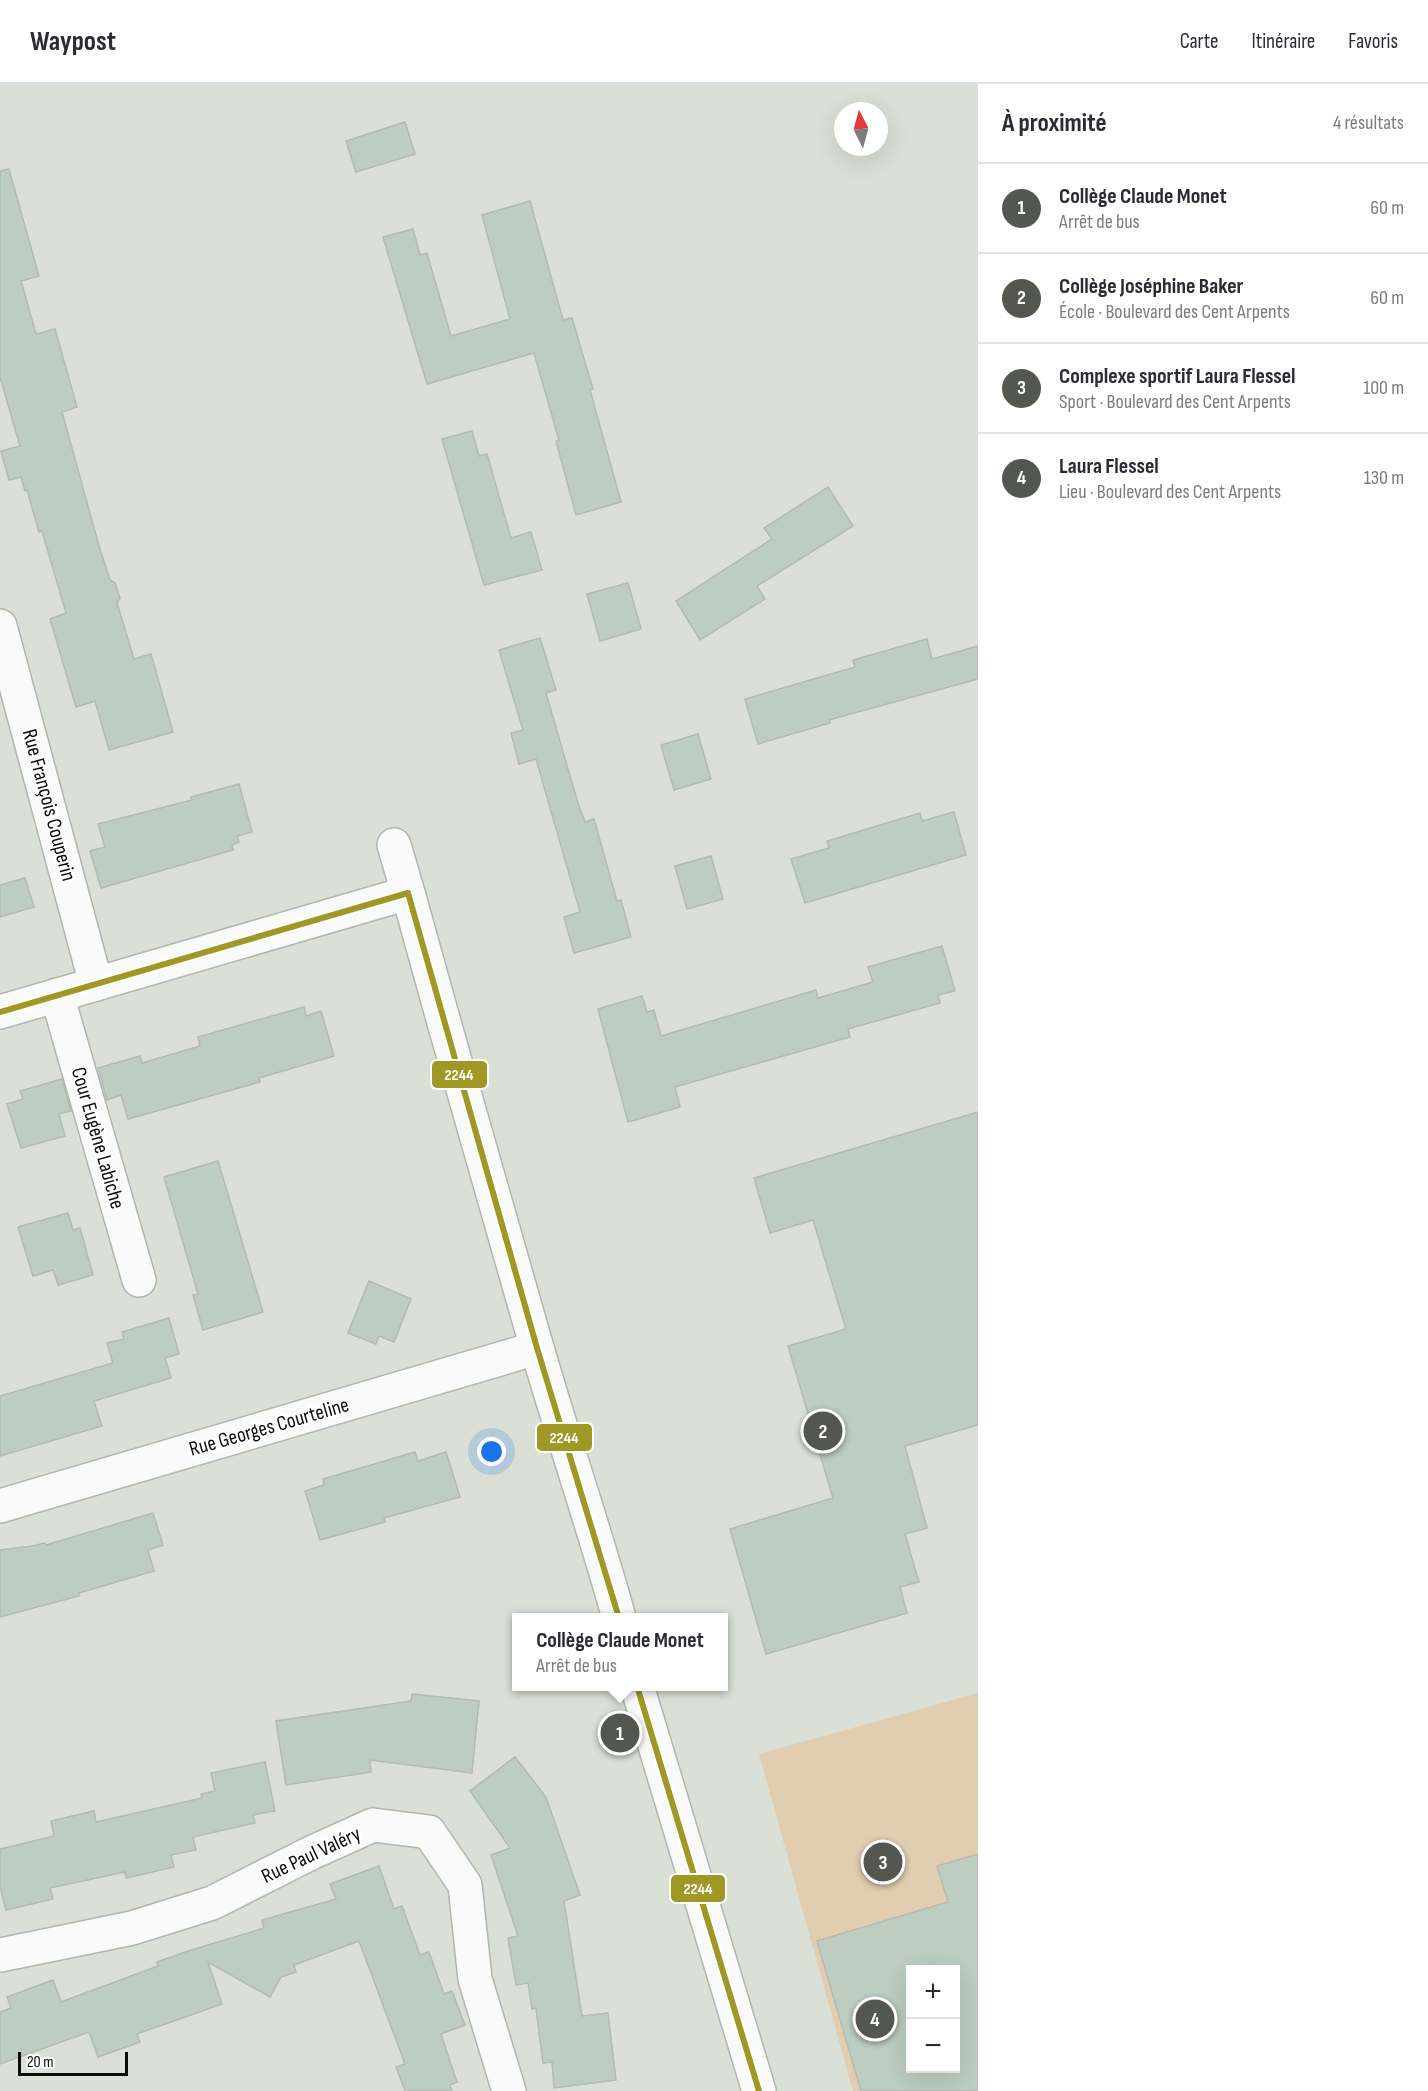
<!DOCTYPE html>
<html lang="fr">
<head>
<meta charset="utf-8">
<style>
  body { margin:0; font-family:"Sofia Sans Condensed",sans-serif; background:#f7f7f7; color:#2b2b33 }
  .controls { position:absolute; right:18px; bottom:18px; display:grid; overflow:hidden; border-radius:0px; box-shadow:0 6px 24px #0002 }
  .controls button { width:54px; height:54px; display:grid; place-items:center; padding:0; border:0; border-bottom:2px solid #e1e1e2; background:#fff; color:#2b2b33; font:30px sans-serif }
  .compass { position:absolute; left:834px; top:18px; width:54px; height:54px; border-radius:50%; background:#fff; box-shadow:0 6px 24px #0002; rotate:354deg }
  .scale { position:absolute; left:18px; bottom:15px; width:110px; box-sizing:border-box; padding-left:6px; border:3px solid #0a0d07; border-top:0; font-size:16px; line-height:21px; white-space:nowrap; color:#0a0d07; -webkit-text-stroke:4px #fff; paint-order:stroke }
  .you { position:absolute; left:492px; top:1368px; width:21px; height:21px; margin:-15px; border:4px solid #fff; border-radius:50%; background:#1a73e8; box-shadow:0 0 0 9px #1a73e833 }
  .badge { display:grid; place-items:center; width:39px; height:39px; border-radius:50%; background:#53574f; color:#fff; font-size:20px; font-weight:700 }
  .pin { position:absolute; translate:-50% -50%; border:3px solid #fff; box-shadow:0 2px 6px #0006 }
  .popup { position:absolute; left:512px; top:1529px; width:216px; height:78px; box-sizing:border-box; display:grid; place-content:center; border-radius:0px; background:#fff; filter:drop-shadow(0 2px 4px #0005); font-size:20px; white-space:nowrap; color:#7c7c81 }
  .popup b { font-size:22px; color:#2b2b33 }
  .popup::after { content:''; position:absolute; left:50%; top:100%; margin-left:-12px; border:12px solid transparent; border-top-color:#fff }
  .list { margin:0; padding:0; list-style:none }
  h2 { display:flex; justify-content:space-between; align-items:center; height:78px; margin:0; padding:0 24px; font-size:26px }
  h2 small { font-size:20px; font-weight:400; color:#7c7c81 }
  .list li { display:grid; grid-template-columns:39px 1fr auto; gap:18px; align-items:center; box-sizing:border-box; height:90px; padding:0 24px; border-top:2px solid #e1e1e2 }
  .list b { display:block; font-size:22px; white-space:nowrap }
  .list p { margin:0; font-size:20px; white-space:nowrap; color:#7c7c81 }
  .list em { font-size:20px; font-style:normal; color:#7c7c81 }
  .map { position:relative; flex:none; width:978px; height:2007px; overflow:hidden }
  header { display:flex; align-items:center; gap:36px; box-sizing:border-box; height:84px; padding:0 30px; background:#fff; border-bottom:2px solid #e1e1e2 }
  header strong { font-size:28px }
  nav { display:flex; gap:33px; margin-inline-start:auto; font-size:21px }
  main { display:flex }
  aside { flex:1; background:#fff }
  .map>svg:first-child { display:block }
</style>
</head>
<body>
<header>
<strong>Waypost</strong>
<nav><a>Carte</a><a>Itinéraire</a><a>Favoris</a></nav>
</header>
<main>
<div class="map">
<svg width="978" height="2007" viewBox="0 0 978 2007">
  <rect width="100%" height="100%" fill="#dae0d5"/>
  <path fill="#e1cdb0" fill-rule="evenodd" d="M978 1609V2007H853L759 1670ZM910 1886H956V1984H910Z"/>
  <g fill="#bdcdc0" stroke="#b4bab2" stroke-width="1.5" fill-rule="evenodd">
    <path d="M405 38 415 70 356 88 346 57Z"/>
    <path d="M9 85 39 192 21 197 36 250 55 245 77 323 62 328 99 462 110 496 115 499 120 514 117 519 134 575 151 570 173 648 109 666 95 617 76 623 50 535 66 529 42 447 39 448 27 406 25 407 21 393 9 396 1 367 20 362 0 293V87Z"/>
    <path d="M530 117 563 236 572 234 593 305 590 306 621 418 576 431 556 357 559 356 534 269 427 300 383 153 413 145 420 171 427 169 451 252 510 235 482 131Z"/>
    <path d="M472 347 479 372 487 370 511 454 531 448 542 486 484 501 442 355Z"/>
    <path d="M828 403 853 442 757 502 765 515 700 556 676 517 772 455 764 444Z"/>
    <path d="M628 499 641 545 600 557 587 510Z"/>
    <path d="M540 554 556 606 546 609 577 716 585 738 594 735 617 817 621 816 631 853 574 869 564 833 580 828 536 675 519 680 511 649 523 646 499 566Z"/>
    <path d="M927 555 932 575 978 562V595L829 636 830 639 758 660 745 615 855 583 853 576Z"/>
    <path d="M698 650 711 695 674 706 661 661Z"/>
    <path d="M239 700 252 748 237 752 239 758 232 761 233 766 101 804 90 767 105 763 98 740 192 716 191 713Z"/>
    <path d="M954 728 966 771 805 819 791 775 829 764 827 757 920 729 922 737Z"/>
    <path d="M711 772 723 815 687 825 675 782Z"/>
    <path d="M25 794 34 823 0 833V801Z"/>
    <path d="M942 862 955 907 938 911 940 919 848 945 850 953 675 1003 680 1023 628 1038 598 925 642 912 647 928 654 926 661 952 816 906 818 914 873 898 868 883Z"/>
    <path d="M304 923 306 932 321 927 334 972 259 994 260 998 128 1035 121 1011 107 1016 98 984 140 972 142 979 200 962 198 953Z"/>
    <path d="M62 995 71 1027 59 1030 65 1052 21 1064 7 1020 23 1015 20 1007Z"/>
    <path d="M978 1028V1341L905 1362 927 1444 905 1450 919 1498 900 1503 907 1529 766 1570 730 1445 833 1414 788 1262 846 1245 813 1136 770 1149 754 1094Z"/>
    <path d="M218 1077 263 1228 203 1246 193 1211 198 1210 164 1093Z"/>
    <path d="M68 1129 73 1146 80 1144 93 1191 58 1201 53 1186 33 1192 18 1143Z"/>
    <path d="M369 1197 411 1215 394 1258 379 1252 376 1260 348 1249Z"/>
    <path d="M169 1234 179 1270 165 1274 171 1294 94 1317 102 1342 0 1372V1312L113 1279 107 1259 124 1255 122 1248Z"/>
    <path d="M415 1368 418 1377 446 1368 460 1413 384 1434 385 1438 320 1456 305 1407 324 1401 323 1395Z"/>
    <path d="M153 1429 163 1461 148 1466 154 1487 79 1509V1512L0 1533V1466L32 1462 45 1459 46 1461Z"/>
    <path d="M412 1610 479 1617 472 1689 370 1676 371 1688 286 1701 276 1637 411 1617Z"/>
    <path d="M515 1673 546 1713 580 1811 564 1817 582 1932 608 1929 616 1996 554 2004 552 1978 543 1979 536 1924 532 1925 528 1899 516 1901 508 1854 518 1852 491 1771 510 1764 470 1707Z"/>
    <path d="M265 1678 275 1727 253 1731 255 1739 193 1753 196 1766 171 1771 174 1783 126 1794 125 1788 50 1804 53 1815 6 1826 0 1802V1765L54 1752 51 1737 94 1727 96 1738 202 1714 201 1710 215 1707 211 1689Z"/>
    <path d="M978 1770V2007H861L817 1857 948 1818 937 1782ZM910 1886H956V1984H910Z"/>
    <path d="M379 1782 394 1825 402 1822 420 1871 429 1868 444 1910 452 1907 465 1941 441 1950 457 1998 450 2001 452 2007H405L396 1983 405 1980 359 1857 294 1881 296 1888 281 1893 270 1913 208 1878 222 1920 137 1950 140 1958 98 1973 89 1948 0 1980V1928L11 1924 7 1913 53 1896 61 1918 158 1882 157 1878 188 1867 264 1844 262 1836 336 1815 330 1800Z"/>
  </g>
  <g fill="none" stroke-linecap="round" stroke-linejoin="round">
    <g stroke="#b2b6ad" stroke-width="36">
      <g id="minor">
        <path d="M0 542 96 900"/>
        <path d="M57 911 139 1196"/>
        <path d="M0 928 408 809 394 761"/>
        <path d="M0 1422 537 1264"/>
        <path d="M0 1871 132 1844 212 1819 311 1769 373 1741 429 1748 465 1801 475 1895 509 2007"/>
      </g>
    </g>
    <g stroke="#b2b6ad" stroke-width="36">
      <g id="tertiary">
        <path d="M408 809C450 961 493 1113 537 1264 563 1354 594 1443 619 1534"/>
        <path d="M637 1602 759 2007"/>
      </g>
    </g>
    <use href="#minor" stroke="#f9faf9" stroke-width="33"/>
    <use href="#tertiary" stroke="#f9faf9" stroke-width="33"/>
    <g stroke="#fff" stroke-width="10">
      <g id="bus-1">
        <path d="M408 809 537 1264 619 1534"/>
        <path d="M0 928 408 809"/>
        <path d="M637 1602 759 2007"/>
      </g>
    </g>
    <use href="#bus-1" stroke="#9f9825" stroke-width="6"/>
  </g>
  <g text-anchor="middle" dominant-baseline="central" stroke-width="4.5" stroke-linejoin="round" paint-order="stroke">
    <g font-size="21" fill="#0a0d07" stroke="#fff">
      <text transform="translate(49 721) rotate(75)">Rue François Couperin</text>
      <text transform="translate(98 1054) rotate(74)">Cour Eugène Labiche</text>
      <text transform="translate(269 1343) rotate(-16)">Rue Georges Courteline</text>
      <text transform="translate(311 1771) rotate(-25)">Rue Paul Valéry</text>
    </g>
  </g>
  <g stroke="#fff" stroke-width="2">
    <rect x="431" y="976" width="57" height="29" rx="6" fill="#9f9825"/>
    <rect x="536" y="1339" width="57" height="29" rx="6" fill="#9f9825"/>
    <rect x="670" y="1790" width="56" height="29" rx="6" fill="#9f9825"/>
  </g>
  <g font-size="16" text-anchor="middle" font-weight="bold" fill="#fff">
    <text x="459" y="996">2244</text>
    <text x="564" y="1359">2244</text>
    <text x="698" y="1810">2244</text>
  </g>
</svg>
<div class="controls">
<button>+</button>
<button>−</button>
</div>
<svg class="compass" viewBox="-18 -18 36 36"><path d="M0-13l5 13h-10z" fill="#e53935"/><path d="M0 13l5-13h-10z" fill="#7c7c81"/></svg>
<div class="scale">20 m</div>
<div class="you"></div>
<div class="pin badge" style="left:620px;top:1649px">1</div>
<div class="popup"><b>Collège Claude Monet</b>Arrêt de bus</div>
<div class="pin badge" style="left:823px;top:1347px">2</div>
<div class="pin badge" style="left:883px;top:1778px">3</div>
<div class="pin badge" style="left:875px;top:1935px">4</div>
</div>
<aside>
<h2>À proximité<small>4 résultats</small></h2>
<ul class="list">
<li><span class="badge">1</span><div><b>Collège Claude Monet</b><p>Arrêt de bus</p></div><em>60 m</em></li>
<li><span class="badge">2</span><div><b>Collège Joséphine Baker</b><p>École · Boulevard des Cent Arpents</p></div><em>60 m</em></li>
<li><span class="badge">3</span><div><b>Complexe sportif Laura Flessel</b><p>Sport · Boulevard des Cent Arpents</p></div><em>100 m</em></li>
<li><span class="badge">4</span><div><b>Laura Flessel</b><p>Lieu · Boulevard des Cent Arpents</p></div><em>130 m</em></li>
</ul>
</aside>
</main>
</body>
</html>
